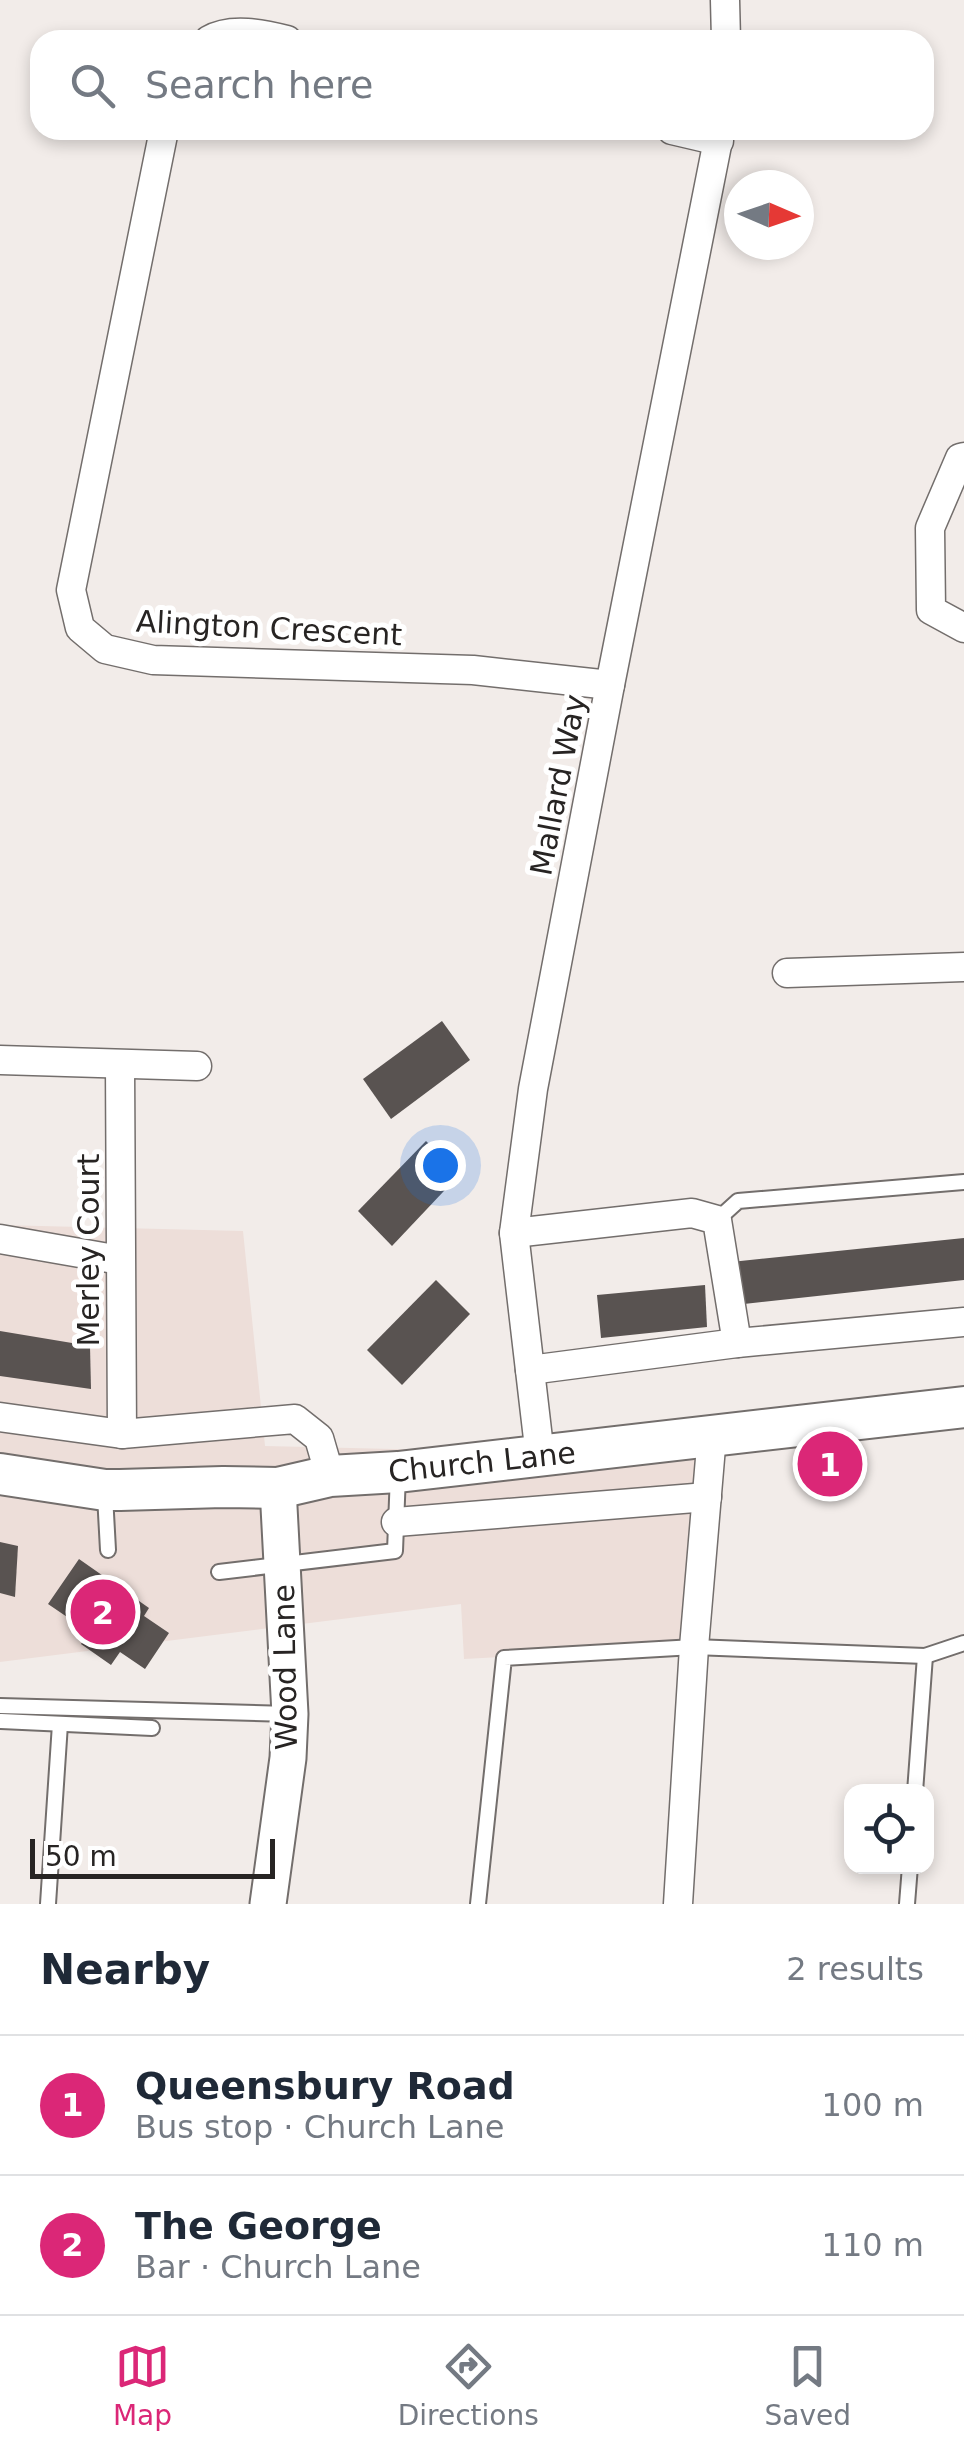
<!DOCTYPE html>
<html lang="en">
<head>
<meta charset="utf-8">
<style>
  body { margin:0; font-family:"DejaVu Sans",sans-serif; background:#f2f2f3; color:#1f2937 }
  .controls { position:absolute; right:30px; bottom:30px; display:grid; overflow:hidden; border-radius:20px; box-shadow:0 5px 15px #0003 }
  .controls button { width:90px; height:90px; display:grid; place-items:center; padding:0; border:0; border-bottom:2px solid #e0e1e3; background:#fff; color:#1f2937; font:50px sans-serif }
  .compass { position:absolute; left:724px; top:170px; width:90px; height:90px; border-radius:50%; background:#fff; box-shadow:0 5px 15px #0003; rotate:92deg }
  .scale { position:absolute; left:30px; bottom:25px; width:245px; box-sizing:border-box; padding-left:10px; border:5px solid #272423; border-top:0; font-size:28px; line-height:35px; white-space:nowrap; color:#272423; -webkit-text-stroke:8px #fff; paint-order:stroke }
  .you { position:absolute; left:440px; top:1165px; width:35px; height:35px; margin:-25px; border:8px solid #fff; border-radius:50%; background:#1a73e8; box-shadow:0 0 0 15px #1a73e833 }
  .badge { display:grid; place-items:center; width:65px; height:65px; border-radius:50%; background:#db2777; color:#fff; font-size:32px; font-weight:700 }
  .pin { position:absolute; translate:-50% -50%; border:5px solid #fff; box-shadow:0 2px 10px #0006 }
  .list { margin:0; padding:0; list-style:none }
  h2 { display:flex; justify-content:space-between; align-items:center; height:130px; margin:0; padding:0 40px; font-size:42px }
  h2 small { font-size:32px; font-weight:400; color:#747a83 }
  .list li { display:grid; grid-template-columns:65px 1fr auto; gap:30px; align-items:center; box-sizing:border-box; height:140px; padding:0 40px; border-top:2px solid #e0e1e3 }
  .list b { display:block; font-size:38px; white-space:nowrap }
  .list p { margin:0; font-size:32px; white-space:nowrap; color:#747a83 }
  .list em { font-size:32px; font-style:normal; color:#747a83 }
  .icon { flex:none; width:55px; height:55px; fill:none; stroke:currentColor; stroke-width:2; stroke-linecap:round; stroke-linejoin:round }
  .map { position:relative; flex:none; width:964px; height:1904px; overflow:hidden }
  .search { position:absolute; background:#fff; box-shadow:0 5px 15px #0003; left:30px; right:30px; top:30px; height:110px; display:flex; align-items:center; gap:25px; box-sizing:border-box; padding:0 35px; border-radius:30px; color:#747a83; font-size:38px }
  .sheet { height:410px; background:#fff }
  nav { display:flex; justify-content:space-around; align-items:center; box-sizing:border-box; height:140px; border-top:2px solid #e0e1e3; background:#fff; font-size:28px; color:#747a83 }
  nav a { display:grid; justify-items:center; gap:5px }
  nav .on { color:#db2777 }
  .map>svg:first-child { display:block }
</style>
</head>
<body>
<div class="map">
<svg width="964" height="1904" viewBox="0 0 964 1904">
  <rect width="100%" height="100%" fill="#f2ece9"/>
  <path fill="#edded9" d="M0 1225 243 1231 265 1446 695 1456 694 1647 464 1659 461 1604 0 1662Z"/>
  <g fill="#595351">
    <path d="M442 1021 470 1060 391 1119 363 1079Z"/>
    <path d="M426 1141 460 1174 392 1246 358 1211Z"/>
    <path d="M964 1238V1280L735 1305 731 1262Z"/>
    <path d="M436 1280 470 1314 402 1385 367 1350Z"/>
    <path d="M705 1285 707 1327 601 1338 597 1295Z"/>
    <path d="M0 1331 90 1346 91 1389 0 1376Z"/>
    <path d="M0 1542 18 1546 15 1597 0 1593Z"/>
    <path d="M79 1559 149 1608 144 1616 169 1633 145 1669 120 1652 111 1665 81 1644 94 1625 78 1615 73 1621 48 1604Z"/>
  </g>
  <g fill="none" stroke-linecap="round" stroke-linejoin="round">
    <g stroke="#736e6c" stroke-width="18">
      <g id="service">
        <path d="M717 1220 738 1201 964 1182"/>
        <path d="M105 1495 108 1550"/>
        <path d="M219 1572 395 1551 398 1474"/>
        <path d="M0 1706 289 1714"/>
        <path d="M1 1721 152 1728"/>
        <path d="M915 1792 925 1656"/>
        <path d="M48 1904 60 1724"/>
        <path d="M478 1904 504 1658 694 1647 925 1656 964 1643"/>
        <path d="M907 1904 910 1866"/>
      </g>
    </g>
    <g stroke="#736e6c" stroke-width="31">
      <g id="minor">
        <path d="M725 0 726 40"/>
        <path d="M209 40C231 27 263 34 287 40"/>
        <path d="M164 130 71 590 80 628 105 649 153 660 473 670 610 685"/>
        <path d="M672 130 719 141"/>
        <path d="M964 457 960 458 930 528 931 610 964 628"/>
        <path d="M787 973 964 967"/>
        <path d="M0 1060 197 1066"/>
        <path d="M120 1065 122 1434"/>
        <path d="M514 1233 692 1213 717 1220 737 1343"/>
        <path d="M0 1239 120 1260"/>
        <path d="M530 1370 737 1343 964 1322"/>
        <path d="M0 1417 122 1434 295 1419 319 1438 330 1476"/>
        <path d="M540 1456 514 1233 533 1089 610 685 720 130"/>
        <path d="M396 1522 707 1497"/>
        <path d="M678 1904 694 1647 712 1435"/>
      </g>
    </g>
    <g stroke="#736e6c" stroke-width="39">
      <path id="tertiary" d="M268 1904 288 1758 290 1714 278 1488"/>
    </g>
    <g stroke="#736e6c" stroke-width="44">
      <path id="secondary" d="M0 1474 105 1490H120L223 1487 278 1488 330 1476 398 1472 964 1407"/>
    </g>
    <use href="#service" stroke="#fff" stroke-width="14"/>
    <use href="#minor" stroke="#fff" stroke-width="28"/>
    <use href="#tertiary" stroke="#fff" stroke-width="35"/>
    <use href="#secondary" stroke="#fff" stroke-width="40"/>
  </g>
  <g text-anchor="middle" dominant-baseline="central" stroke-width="10" stroke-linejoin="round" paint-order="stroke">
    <g font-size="30" fill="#272423" stroke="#fff">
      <text transform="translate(269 628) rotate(3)">Alington Crescent</text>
      <text transform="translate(558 785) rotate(-79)">Mallard Way</text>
      <text transform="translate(88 1250) rotate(-90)">Merley Court</text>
      <text transform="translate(482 1462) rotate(-6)">Church Lane</text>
      <text transform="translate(285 1667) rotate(-91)">Wood Lane</text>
    </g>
  </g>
</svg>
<div class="controls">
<button><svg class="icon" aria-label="locate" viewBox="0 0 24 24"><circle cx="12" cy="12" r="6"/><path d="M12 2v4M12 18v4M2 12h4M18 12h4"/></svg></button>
</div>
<svg class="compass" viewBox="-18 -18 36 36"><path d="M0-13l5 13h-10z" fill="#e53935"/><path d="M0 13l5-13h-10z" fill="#747a83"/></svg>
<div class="scale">50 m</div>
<div class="you"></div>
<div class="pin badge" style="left:830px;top:1464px">1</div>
<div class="pin badge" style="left:103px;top:1612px">2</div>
<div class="search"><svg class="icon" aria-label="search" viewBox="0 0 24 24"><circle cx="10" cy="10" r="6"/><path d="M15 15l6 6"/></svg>Search here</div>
</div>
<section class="sheet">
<h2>Nearby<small>2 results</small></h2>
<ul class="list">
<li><span class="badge">1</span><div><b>Queensbury Road</b><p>Bus stop · Church Lane</p></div><em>100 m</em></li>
<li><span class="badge">2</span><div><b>The George</b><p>Bar · Church Lane</p></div><em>110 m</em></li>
</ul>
</section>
<nav>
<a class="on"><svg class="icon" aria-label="map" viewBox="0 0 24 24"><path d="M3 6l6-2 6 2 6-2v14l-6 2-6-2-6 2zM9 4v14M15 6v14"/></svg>Map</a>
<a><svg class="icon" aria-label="directions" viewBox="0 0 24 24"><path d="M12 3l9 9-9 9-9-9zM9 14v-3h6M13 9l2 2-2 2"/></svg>Directions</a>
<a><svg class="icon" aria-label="saved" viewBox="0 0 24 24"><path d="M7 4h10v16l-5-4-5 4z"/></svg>Saved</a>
</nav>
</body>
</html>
